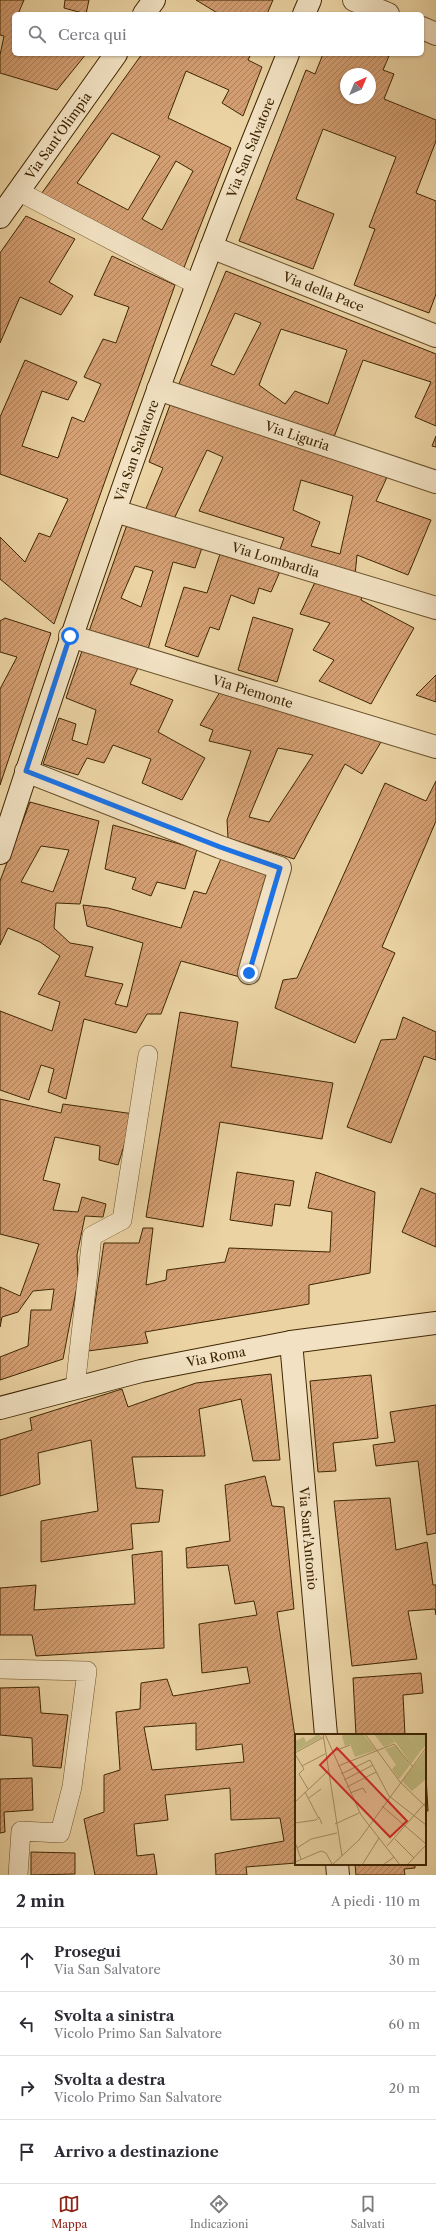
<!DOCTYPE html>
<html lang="it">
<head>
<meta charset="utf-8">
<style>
  body { margin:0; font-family:"Libre Caslon Text",serif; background:#f7f7f7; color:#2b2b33 }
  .compass { position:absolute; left:340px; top:68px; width:36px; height:36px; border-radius:50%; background:#fff; box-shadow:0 1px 3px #0004; rotate:44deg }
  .stop { position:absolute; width:12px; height:12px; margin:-9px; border:3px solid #1a73e8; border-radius:50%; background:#fff }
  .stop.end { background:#1a73e8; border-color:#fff; box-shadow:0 1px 4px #0008 }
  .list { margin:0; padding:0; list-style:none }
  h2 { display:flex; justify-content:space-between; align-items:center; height:52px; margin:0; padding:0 16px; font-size:17px }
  h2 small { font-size:13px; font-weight:400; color:#7c7c81 }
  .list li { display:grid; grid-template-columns:26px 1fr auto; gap:12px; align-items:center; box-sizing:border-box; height:64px; padding:0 16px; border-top:1px solid #e1e1e2 }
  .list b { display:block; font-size:15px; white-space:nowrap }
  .list p { margin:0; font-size:13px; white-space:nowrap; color:#7c7c81 }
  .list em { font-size:13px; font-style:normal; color:#7c7c81 }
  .icon { flex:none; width:22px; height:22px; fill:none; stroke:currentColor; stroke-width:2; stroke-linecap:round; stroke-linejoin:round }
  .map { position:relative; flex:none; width:436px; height:1875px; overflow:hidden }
  .search { position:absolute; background:#fff; box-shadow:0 1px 3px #0004; left:12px; right:12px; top:12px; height:44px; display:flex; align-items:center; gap:10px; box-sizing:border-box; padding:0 14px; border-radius:6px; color:#7c7c81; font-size:15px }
  .sheet { height:308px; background:#fff }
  nav { display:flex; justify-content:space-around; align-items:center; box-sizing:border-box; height:56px; border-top:1px solid #e1e1e2; background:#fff; font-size:11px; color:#7c7c81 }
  nav a { display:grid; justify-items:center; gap:2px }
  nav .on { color:#8f2418 }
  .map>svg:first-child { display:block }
</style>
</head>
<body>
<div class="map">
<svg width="436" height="1875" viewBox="0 0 436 1875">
  <defs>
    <pattern id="building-hatch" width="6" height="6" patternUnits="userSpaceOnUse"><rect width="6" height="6" fill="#d49f73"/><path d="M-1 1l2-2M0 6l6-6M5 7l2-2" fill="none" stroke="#ad815c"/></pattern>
  </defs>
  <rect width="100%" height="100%" fill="#ebd3a3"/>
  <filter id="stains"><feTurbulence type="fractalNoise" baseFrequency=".005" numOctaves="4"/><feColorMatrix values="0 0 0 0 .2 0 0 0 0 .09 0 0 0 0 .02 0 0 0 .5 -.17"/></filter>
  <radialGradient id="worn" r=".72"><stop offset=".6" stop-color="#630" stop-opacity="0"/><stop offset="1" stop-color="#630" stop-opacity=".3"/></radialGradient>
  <g fill="url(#building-hatch)" stroke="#3f2603" fill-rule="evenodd">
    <path d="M0 0H24L18 14H14V54H86L57 90 0 73V55L4 36 0 35Z"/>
    <path d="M65 0H89L86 14 64 8Z"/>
    <path d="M196 0H273L267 14H219Z"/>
    <path d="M142 54H251L248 60 262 67 243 116 222 103 229 90 186 71 168 118 231 148 183 270 39 197ZM112 133 160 156 128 210 77 183ZM176 161 193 171 162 230 142 219Z"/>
    <path d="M323 54H385L389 56 383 70 394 74 384 99 436 120V141L416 193 436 201V294L429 313 354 285 375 229 369 227 396 157 323 129 296 199 334 214 313 269 239 241 306 70 315 74ZM346 74H370V98H346Z"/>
    <path d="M26 216 75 239 49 282 73 296 61 315 20 297 0 343V253Z"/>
    <path d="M112 256 175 285 54 624 0 579V537L25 562 39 533 50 537 68 499 0 474V417L25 360 77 382 68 400 42 391 22 446 58 458 72 417 84 422 101 384 84 377 103 339 116 343 129 307 94 295Z"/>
    <path d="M226 271 436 354V426L415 417 431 382 363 360 334 437 273 418 250 408 178 386ZM235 313 261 323 234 375 211 365ZM281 329 347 350 328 404 295 391 285 404 259 385Z"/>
    <path d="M170 405 388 475 376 501 431 520 408 575 357 555 355 575 279 552 284 538 199 511 223 457 207 450 174 519 145 511 163 468 149 462ZM301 480 353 496 340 554 311 546 320 522 293 510Z"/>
    <path d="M436 436V447L432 446Z"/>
    <path d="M128 522 203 545 195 568 173 562 147 653 88 634ZM135 566 153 571 141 607 121 598Z"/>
    <path d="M221 551 281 569 271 592 259 588 254 604 231 595 219 630 210 627 198 657 165 646 184 587 207 593Z"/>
    <path d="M316 580 363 594 361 600 414 628 371 704 319 681 334 660 313 650 330 623 300 614Z"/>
    <path d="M253 617 293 629 277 682 238 670Z"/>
    <path d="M5 618 51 633 0 785V689L17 657 0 652V621Z"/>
    <path d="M83 648 139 666 130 684 173 700 158 732 205 758 182 800 142 783 151 759 113 745 104 763 87 758 78 775 43 764 59 718 76 724 72 740 87 745 96 710 66 698Z"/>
    <path d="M436 675V702L416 695Z"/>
    <path d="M220 692 381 742 362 774 345 764 294 859 228 838 227 820 251 751 209 741 213 730 200 725ZM278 748 313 755 269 822 249 817Z"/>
    <path d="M436 781V821L382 947 395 953 355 1043 275 1008 283 980 297 978 385 783 426 801Z"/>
    <path d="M30 802 99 821 80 904 56 903 54 928 70 943 93 947 85 976 123 984 115 1004 127 1007 143 943 87 926 83 905 108 908 181 928 194 891 206 894 222 856 275 871 240 977 181 961 161 1014H147L136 1033 84 1019 66 1099 48 1092 54 1069 41 1065 29 1100 0 1090V1011L52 1031 60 1002 38 994 60 956 40 942 8 928 0 945V881ZM41 846 69 850 53 892 21 882Z"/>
    <path d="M113 825 197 849 185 889 157 882 151 896 132 889 136 878 105 869Z"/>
    <path d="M180 1012 238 1022 231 1067 333 1083 322 1139 220 1122 203 1227 146 1217Z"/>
    <path d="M403 1017 436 1032V1060L424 1056 391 1143 347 1127 381 1040 396 1039Z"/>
    <path d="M0 1099 61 1113 63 1104 134 1114 118 1165 99 1160 100 1146 55 1137 43 1180 60 1184 53 1210 78 1212 82 1197 106 1204 103 1217 85 1216 77 1255 78 1281 63 1359 0 1380V1357L28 1346 31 1310H51L54 1289 33 1291 18 1312 2 1317 0 1327V1287L20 1296 39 1244 0 1234Z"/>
    <path d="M237 1172 294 1181 290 1206 275 1204 272 1226 230 1220Z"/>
    <path d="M316 1172 375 1192 370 1273 309 1285V1304L145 1332 148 1343 88 1351 104 1243H139L143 1228H153L146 1285 166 1280 167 1270 225 1262 229 1248 330 1252 332 1212 308 1208Z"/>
    <path d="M421 1188 436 1194V1247L402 1232Z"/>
    <path d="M271 1374 280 1460 253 1461 241 1399 199 1409 205 1456 132 1457 136 1488 163 1490 159 1522 131 1524 133 1549 41 1562V1521L98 1511 91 1440 38 1453 40 1484 0 1496V1440L32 1430 30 1418 122 1389 128 1407 196 1383Z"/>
    <path d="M371 1375 378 1438 333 1443 336 1471 318 1472 310 1381Z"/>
    <path d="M436 1405V1533L427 1535 418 1461 376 1466 373 1445 395 1442 390 1412Z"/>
    <path d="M265 1476 272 1506 284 1507 294 1609 277 1612 296 1744V1863L246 1867 247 1875H216L215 1854 284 1841 280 1818 231 1820 230 1788 165 1795 168 1820 134 1824 137 1856 154 1854 157 1875H95L84 1819 104 1812V1775L120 1770 116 1712 140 1709 141 1683 167 1679 173 1696 250 1683 247 1667 202 1673 199 1624 257 1615 254 1601 235 1604 228 1565 187 1568 186 1548 230 1541 225 1485ZM196 1723V1750L242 1744 244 1762 152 1770 144 1727Z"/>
    <path d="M390 1498 396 1550 427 1542 433 1585H436V1615L435 1609 408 1611 417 1659 352 1666 334 1501Z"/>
    <path d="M162 1551 164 1648 36 1656 32 1635H0V1588L36 1585 34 1610 135 1604 132 1555Z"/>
    <path d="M421 1673 423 1693 403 1695 405 1735H356L353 1678Z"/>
    <path d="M39 1687 41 1713 68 1715 61 1768 33 1766 32 1738 0 1735V1688Z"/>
    <path d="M425 1758 428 1811H425Z"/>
    <path d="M32 1778 33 1810 4 1812 5 1832 0 1833V1779Z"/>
    <path d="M31 1852 75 1853V1874L31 1875Z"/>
    <path d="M355 1864H415V1868L404 1869 405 1875H356Z"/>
  </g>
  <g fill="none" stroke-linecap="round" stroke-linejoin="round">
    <g stroke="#6a512b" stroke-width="20">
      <g id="lane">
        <path d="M18 191 197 285"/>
        <path d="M75 1388 92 1236 122 1220 148 1055"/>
        <path d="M0 1669 87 1671 72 1787 60 1833 21 1831 18 1875"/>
      </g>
    </g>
    <g stroke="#6a512b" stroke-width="24">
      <g id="street">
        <path d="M354 0 388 14"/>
        <path d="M422 28 436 34"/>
        <path id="s1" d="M211 247 436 336"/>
        <path id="s2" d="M158 389 436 482"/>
        <path id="s3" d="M115 511 436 608"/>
        <path id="s4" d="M70 636 436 747"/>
        <path d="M26 771 220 847 280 868 249 973"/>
      </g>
    </g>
    <g stroke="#3f2603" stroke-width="24">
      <g id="secondary">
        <path d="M144 14 154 0"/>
        <path d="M304 14 310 0"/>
        <path id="s5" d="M0 217 116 54"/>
        <path id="s6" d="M0 853C66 650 134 448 211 248 235 183 262 119 288 54"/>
        <path id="s7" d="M291 1342 326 1735"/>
        <path id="s8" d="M0 1408 141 1371 291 1342 436 1323"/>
        <path d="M337 1864 338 1875"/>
      </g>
    </g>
    <use href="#lane" stroke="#f2e2c3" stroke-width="19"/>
    <use href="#street" stroke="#f2e2c3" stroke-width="22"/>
    <use href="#secondary" stroke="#f2e2c3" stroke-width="22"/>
  </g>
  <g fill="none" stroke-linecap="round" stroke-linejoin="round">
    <path stroke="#1a73e8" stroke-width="5" d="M70 636 26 771 220 847 280 868 249 973"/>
  </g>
  <g text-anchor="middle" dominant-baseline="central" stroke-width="4" stroke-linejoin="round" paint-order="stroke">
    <g font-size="13" fill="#3f2603" stroke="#f2e2c3">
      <text stroke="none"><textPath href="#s5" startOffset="100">Via Sant'Olimpia</textPath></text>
      <text stroke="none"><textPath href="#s6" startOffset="749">Via San Salvatore</textPath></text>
      <text stroke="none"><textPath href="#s1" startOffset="121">Via della Pace</textPath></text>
      <text stroke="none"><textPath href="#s2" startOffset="147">Via Liguria</textPath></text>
      <text stroke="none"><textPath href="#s6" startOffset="425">Via San Salvatore</textPath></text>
      <text stroke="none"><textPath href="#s3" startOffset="168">Via Lombardia</textPath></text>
      <text stroke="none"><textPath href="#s4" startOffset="191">Via Piemonte</textPath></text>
      <text stroke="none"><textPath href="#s8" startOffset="222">Via Roma</textPath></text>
      <text stroke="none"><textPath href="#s7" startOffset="197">Via Sant'Antonio</textPath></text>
    </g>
  </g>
  <g transform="translate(295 1734)">
    <rect width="131" height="131" fill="#ebd3a3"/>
    <path d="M79 0H95L100 8 89 13ZM101 11 115 31 104 45 97 35 101 31 90 15ZM131 16V45L117 57 107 47Z" fill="#c0ba80"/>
    <path d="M95 0H121L115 4 125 18 116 30Z" fill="#c0ba80"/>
    <path d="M23 0 27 3 0 18V7L9 3 11 8ZM50 0H68L81 16 60 23 55 10 50 12 47 2ZM121 0H131V11L125 18 115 4Z" fill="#c0ba80"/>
    <path fill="none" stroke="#a68e63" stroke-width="1" d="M28 0 47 122M30 0 66 81 105 131M70 0 105 48 131 73M37 18 55 11M0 19 29 3M0 20 9 35 4 40 13 55M7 32 30 20M43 32 99 10 117 32M46 40 75 26 94 62 131 91M49 46 78 31M52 53 81 38M10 58 23 83M55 59 68 54 71 59M14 64 26 55M0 68 33 37M87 72 131 110M0 89 21 86 24 83 27 90M40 90 64 79M100 105 119 124M0 108 6 125M92 112 131 68M2 114 16 105 42 99M0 128 26 117 31 119 37 130M37 131 64 106 131 14M67 131 84 104M88 131 99 123M112 131 131 111"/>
    <path fill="#d62828" fill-opacity="0.15" stroke="#d62828" stroke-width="2" d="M42 14 112 87 95 103 25 31Z"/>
    <rect width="131" height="131" fill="none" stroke="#3f2603" stroke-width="2"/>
  </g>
  <rect width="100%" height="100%" filter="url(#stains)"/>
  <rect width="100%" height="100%" fill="url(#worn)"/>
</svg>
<svg class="compass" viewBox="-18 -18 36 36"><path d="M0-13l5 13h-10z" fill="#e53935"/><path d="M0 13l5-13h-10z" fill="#7c7c81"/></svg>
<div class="stop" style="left:70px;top:636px"></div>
<div class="stop end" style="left:249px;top:973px"></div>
<div class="search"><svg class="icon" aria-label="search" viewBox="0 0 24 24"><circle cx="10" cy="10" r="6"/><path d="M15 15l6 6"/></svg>Cerca qui</div>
</div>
<section class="sheet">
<h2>2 min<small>A piedi · 110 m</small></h2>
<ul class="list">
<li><svg class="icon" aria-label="ahead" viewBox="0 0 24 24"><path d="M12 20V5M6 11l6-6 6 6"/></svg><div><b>Prosegui</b><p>Via San Salvatore</p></div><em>30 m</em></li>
<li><svg class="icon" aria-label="left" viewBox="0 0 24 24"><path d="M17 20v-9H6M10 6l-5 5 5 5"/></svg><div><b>Svolta a sinistra</b><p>Vicolo Primo San Salvatore</p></div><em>60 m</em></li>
<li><svg class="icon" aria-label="right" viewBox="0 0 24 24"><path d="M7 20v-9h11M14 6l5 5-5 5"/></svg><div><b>Svolta a destra</b><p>Vicolo Primo San Salvatore</p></div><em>20 m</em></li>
<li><svg class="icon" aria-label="arrive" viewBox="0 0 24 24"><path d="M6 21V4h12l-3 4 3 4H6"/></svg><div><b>Arrivo a destinazione</b></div></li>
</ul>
</section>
<nav>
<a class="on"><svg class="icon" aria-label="map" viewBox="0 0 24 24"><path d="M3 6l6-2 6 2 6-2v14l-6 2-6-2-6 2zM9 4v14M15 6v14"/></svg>Mappa</a>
<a><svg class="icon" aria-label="directions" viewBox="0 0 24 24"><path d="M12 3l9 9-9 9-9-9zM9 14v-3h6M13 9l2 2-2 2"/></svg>Indicazioni</a>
<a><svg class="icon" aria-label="saved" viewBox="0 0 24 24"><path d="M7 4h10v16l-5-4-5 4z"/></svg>Salvati</a>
</nav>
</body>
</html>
